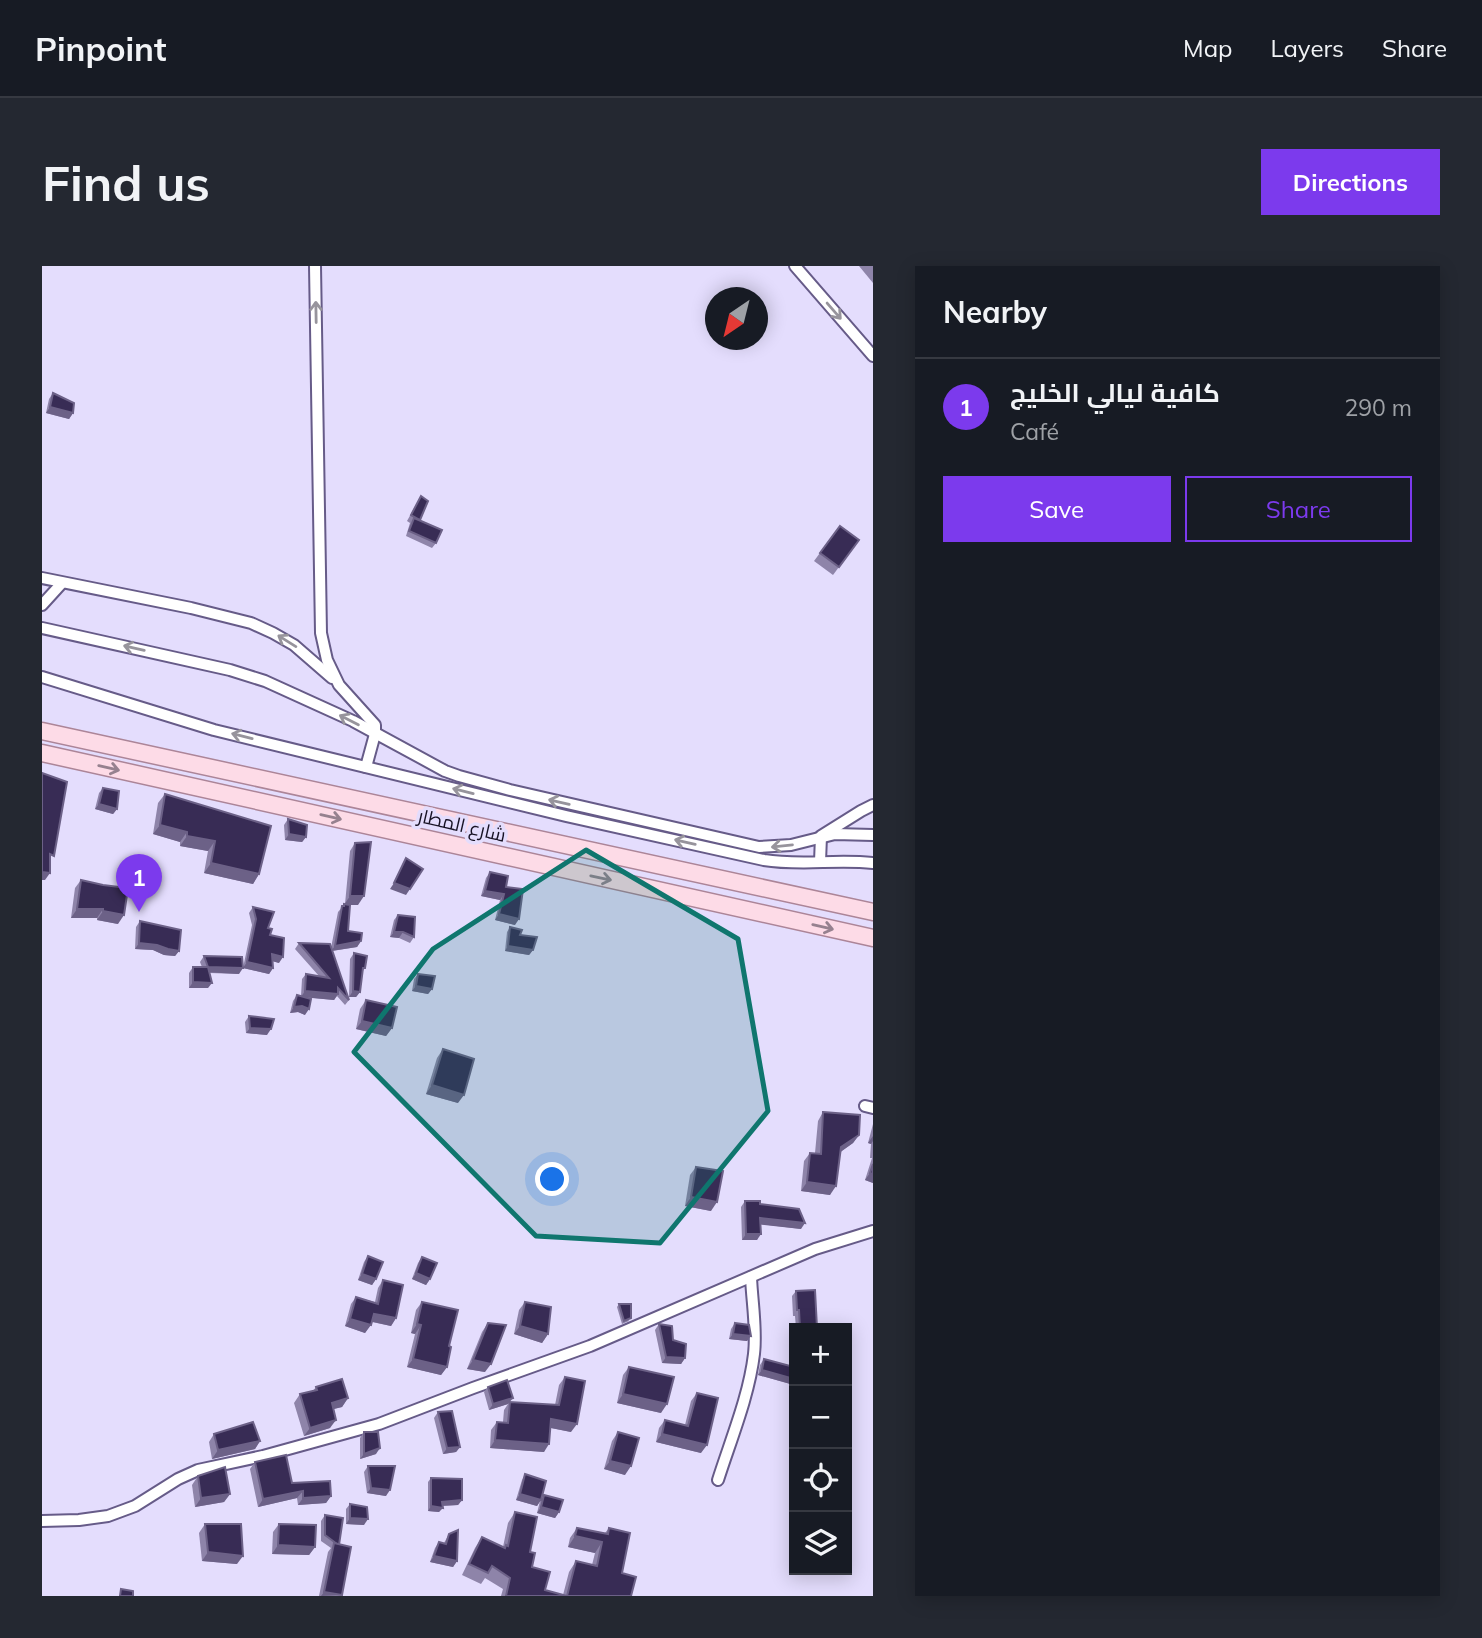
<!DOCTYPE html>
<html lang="en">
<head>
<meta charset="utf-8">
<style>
  body { margin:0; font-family:Mulish,Cairo,sans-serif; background:#242831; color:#f1f3f6 }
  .controls { position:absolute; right:21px; bottom:21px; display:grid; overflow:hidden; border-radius:0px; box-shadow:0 4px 18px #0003 }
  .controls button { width:63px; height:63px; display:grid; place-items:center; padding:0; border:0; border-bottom:2px solid #363941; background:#171b24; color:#f1f3f6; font:35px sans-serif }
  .compass { position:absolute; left:663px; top:21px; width:63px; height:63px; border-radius:50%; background:#171b24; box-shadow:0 4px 18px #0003; rotate:215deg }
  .you { position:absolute; left:511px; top:914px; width:24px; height:24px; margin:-18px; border:5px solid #fff; border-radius:50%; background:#1a73e8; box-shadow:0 0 0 10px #1a73e833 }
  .badge { display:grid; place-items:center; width:46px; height:46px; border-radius:50%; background:#7c3aed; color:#fff; font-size:23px; font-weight:700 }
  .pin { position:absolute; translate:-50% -58px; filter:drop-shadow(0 2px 4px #0008) }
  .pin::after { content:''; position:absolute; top:37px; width:24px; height:21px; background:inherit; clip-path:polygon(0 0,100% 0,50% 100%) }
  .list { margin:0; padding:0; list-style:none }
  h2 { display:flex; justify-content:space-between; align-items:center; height:91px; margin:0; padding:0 28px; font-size:30px }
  h2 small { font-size:23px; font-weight:400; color:#9ea1a6 }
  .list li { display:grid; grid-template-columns:46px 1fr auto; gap:21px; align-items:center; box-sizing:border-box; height:98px; padding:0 28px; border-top:2px solid #363941 }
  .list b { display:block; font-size:26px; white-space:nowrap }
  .list p { margin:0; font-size:23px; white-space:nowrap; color:#9ea1a6 }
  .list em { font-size:23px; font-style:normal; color:#9ea1a6 }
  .actions { display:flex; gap:14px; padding:21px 28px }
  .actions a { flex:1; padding:16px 0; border:2px solid #7c3aed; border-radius:0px; text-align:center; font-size:24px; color:#7c3aed }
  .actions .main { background:#7c3aed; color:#fff }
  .icon { flex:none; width:38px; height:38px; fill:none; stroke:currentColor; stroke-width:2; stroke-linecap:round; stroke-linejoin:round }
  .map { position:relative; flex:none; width:831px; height:1330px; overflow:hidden; border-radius:0px }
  header { display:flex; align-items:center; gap:42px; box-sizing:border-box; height:98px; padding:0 35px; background:#171b24; border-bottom:2px solid #363941 }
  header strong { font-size:33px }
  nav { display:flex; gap:38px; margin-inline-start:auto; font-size:24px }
  .intro { display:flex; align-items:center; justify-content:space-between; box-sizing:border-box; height:168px; padding:0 42px }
  h1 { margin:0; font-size:49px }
  .button { padding:18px 32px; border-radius:0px; background:#7c3aed; color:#fff; font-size:24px; font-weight:700 }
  main { display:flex; gap:42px; padding:0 42px }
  aside { flex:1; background:#171b24; border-radius:0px; box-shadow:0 4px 18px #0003 }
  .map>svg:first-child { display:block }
</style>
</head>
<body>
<header>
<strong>Pinpoint</strong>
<nav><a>Map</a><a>Layers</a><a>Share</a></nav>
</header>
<div class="intro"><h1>Find us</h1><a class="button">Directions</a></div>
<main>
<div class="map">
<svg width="831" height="1330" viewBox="0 0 831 1330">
  <rect width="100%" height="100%" fill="#e4ddfd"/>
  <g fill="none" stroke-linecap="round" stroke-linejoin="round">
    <g stroke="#665b88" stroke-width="14">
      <g id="street">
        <path d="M273 0 279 367 285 394 297 419 333 459V468L324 501"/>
        <path d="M753 0 831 90"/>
        <path d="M0 312 149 342 209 357 231 367 252 379 290 412"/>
        <path d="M0 339 20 317"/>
        <path d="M0 362 188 404 223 415 311 455 403 505 417 510 468 524 717 581 749 579 793 568 831 569"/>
        <path d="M0 411 172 464 524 550 722 594C758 600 794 593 831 597"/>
        <path d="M778 596 779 570 819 545 831 539"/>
        <path d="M823 840 831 842"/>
        <path d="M676 1214C689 1173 707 1130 712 1088 715 1063 710 1036 709 1011"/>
        <path d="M0 1255 37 1254 66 1250 93 1240 136 1213 156 1204 221 1190 337 1158 431 1122 548 1080 773 983 831 965"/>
      </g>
    </g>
    <g stroke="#ac8598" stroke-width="19">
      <g id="primary">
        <path d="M0 465 831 646"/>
        <path d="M0 487 831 672"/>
      </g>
    </g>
    <use href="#street" stroke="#fff" stroke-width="10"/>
    <use href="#primary" stroke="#fddbe7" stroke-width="16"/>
  </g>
  <g fill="#8e84a9">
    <path d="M817 0H831V17Z"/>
    <path d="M11 127 31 147 27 153 4 147 7 133Z"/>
    <path d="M379 230 378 254 394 277 390 282 364 270 368 257 365 255Z"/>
    <path d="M798 260 817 274 791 309 772 295Z"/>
    <path d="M61 522 75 543 71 548 53 543 57 527Z"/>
    <path d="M123 528 217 608 211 618 162 607 166 585 138 580V576L111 568 116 537Z"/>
    <path d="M246 553 264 571 260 576 243 574 242 559Z"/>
    <path d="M313 577 316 639H308L306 665 319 675 315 681 290 685 307 734 303 739 295 730 292 734 262 731 263 749 256 746 248 747 251 735 255 729 259 730 260 713 264 708 277 710 253 683 257 677 289 682 296 646 303 638 308 585Z"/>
    <path d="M448 606 464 621 473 659 453 654 458 634 439 630 444 612Z"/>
    <path d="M39 614 76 658 55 654V652H29L33 622Z"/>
    <path d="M211 641 226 662 237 697 231 695V702L227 708 201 702 210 659 207 647Z"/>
    <path d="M356 649 372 671 368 677 357 672 348 671 352 654Z"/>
    <path d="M98 655 137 685 133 690 122 689 111 684 93 683 94 661Z"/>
    <path d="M468 661 478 669 491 684 487 689 463 685 465 666Z"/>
    <path d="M312 687 323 702 320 706 318 726 314 731H307L308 693Z"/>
    <path d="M162 690 197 708 168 707 166 722H147V707L151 701H160L158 696Z"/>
    <path d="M376 708 390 723 386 728 370 725 372 713Z"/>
    <path d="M324 734 350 762 344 770 314 763 318 743Z"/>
    <path d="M207 750 225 769 204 767 203 756Z"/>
    <path d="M401 783 416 837 384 828 395 792Z"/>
    <path d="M781 846 817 869 811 877 798 886 788 929 759 925 762 895 768 887H773L776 855Z"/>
    <path d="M831 858V917L823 914 830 892H828L829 878 826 877Z"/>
    <path d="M654 901 669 945 643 940 648 909Z"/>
    <path d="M703 935 718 938 759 963 719 958 715 974H700L699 941Z"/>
    <path d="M326 990 334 1013 330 1019 316 1014 322 996Z"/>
    <path d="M380 991 388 1013 384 1019 370 1013 376 997Z"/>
    <path d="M341 1014 354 1052 349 1060 330 1056 323 1067 303 1060 309 1038 314 1031 333 1036 336 1022Z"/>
    <path d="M754 1025 775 1062H754L753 1050H751L750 1030Z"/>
    <path d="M380 1036 407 1080 405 1101 399 1109 365 1101 373 1068 369 1067 374 1044Z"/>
    <path d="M483 1036 506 1068 500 1077 472 1068 477 1044Z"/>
    <path d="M577 1038 587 1055 580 1058 575 1041Z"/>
    <path d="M446 1057 443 1106 425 1103 440 1066Z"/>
    <path d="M693 1057 709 1070 705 1075 687 1073 689 1063Z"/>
    <path d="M617 1058 631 1074 643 1092 639 1098 620 1097 613 1064Z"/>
    <path d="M722 1093 752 1101V1119L716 1109 718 1099Z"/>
    <path d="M587 1101 619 1147 575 1137 581 1109Z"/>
    <path d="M523 1111 529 1166 509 1162 502 1186 448 1182 449 1164 455 1156H461L462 1144 466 1138 447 1144 442 1126 446 1121 468 1136 513 1139 517 1119Z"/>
    <path d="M274 1121 306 1132 300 1141 291 1143 288 1162 262 1170 252 1137 258 1128 271 1125Z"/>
    <path d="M655 1127 659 1187 614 1176 617 1162 623 1154 643 1159 649 1135Z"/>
    <path d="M396 1146 418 1181 414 1186 401 1188 392 1152Z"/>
    <path d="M322 1166 334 1188 318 1193V1172Z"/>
    <path d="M576 1166 583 1209 562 1203 570 1175Z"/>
    <path d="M172 1168 218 1175 213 1183 170 1193 167 1176Z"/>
    <path d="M213 1196 250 1217 289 1230 284 1237 256 1239 255 1232 216 1241 208 1203Z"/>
    <path d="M326 1200 344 1230 325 1227 322 1206Z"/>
    <path d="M483 1208 499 1234 502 1229 517 1246 513 1252 495 1247 498 1235 495 1240 474 1234 480 1214Z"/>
    <path d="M156 1210 188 1228 182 1236 153 1241 150 1219Z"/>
    <path d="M389 1212 420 1234 416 1239 400 1240 397 1246 386 1245V1216Z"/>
    <path d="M308 1238 322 1259 304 1258V1243Z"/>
    <path d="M473 1246 488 1286 490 1301 503 1324 521 1329 527 1306 534 1295 550 1299 553 1287 526 1281 528 1272 535 1262 563 1267 567 1262 580 1307 589 1330H459L461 1323 443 1312 439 1318 420 1309 433 1282 440 1271 461 1281 466 1257Z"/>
    <path d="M283 1249 297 1279 299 1330H277L286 1286 289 1282 279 1275V1255Z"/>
    <path d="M163 1258 195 1298 160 1295 157 1267Z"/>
    <path d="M237 1258 273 1281 267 1289 230 1288 231 1266Z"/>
    <path d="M407 1268 415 1295 411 1301 388 1296 393 1282 397 1276 402 1277Z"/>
  </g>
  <g fill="#6c6187">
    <path d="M8 141 31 147 27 153 4 147Z"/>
    <path d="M57 538 75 543 71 548 53 543Z"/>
    <path d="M118 559 145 566 138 576 111 568Z"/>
    <path d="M247 568 264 571 260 576 243 574Z"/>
    <path d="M145 570 173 575 166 585 138 580Z"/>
    <path d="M169 597 217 608 211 618 162 607Z"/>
    <path d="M0 606 8 607 3 614H0Z"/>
    <path d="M352 617 368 623 364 629 348 623Z"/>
    <path d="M443 625 462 628 458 634 439 630Z"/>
    <path d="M308 630H322L316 639H302Z"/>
    <path d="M35 643H61L55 652H29Z"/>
    <path d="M61 645 82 649 76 658 55 654Z"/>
    <path d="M457 648 477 653 473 659 453 654Z"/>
    <path d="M352 666H361L357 672 348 671Z"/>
    <path d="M319 675 315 681 289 685 293 680Z"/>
    <path d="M97 677 115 679 137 685 133 690 122 689 111 684 93 683Z"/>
    <path d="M466 680 491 684 487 689 463 685Z"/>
    <path d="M230 688 241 691 237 697 226 694Z"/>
    <path d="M205 696 231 702 227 708 201 702Z"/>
    <path d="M166 701 201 702 197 708 162 706Z"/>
    <path d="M151 716 170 717 166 722H147Z"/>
    <path d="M374 720 390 723 386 728 370 725Z"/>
    <path d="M263 725 296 728 292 734 259 731Z"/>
    <path d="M311 725 318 726 314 731H307Z"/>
    <path d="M260 740 267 743 263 749 256 746 248 747 252 741Z"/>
    <path d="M320 755 350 762 344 770 314 763Z"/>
    <path d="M208 762 229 763 225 769 204 767Z"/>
    <path d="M390 819 422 829 416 837 384 828Z"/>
    <path d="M817 869 811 877 793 890 799 881Z"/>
    <path d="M831 870V875L829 878 826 877Z"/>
    <path d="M828 907 831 908V917L823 914Z"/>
    <path d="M765 916 794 920 788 929 759 925Z"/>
    <path d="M649 931 675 936 669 945 643 940Z"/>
    <path d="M718 952 763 957 759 963 714 958Z"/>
    <path d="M704 968H719L715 974H700Z"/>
    <path d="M374 1007 388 1013 384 1019 370 1013Z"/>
    <path d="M320 1008 334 1013 330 1019 316 1014Z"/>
    <path d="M332 1048 354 1052 349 1060 327 1055Z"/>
    <path d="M308 1053 329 1059 323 1067 303 1060Z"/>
    <path d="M375 1058 379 1059 373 1068 369 1067Z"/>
    <path d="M478 1060 506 1068 500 1077 472 1068Z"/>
    <path d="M691 1068 709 1070 705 1075 687 1073Z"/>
    <path d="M624 1091 643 1092 639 1098 620 1097Z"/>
    <path d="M371 1093 405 1101 399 1109 365 1101Z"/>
    <path d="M431 1094 449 1098 443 1106 425 1103Z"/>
    <path d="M720 1104 752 1113V1119L716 1109Z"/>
    <path d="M581 1128 625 1138 619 1147 575 1137Z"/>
    <path d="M306 1132 300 1141 284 1145 290 1137Z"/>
    <path d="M471 1132 466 1138 447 1144 451 1138Z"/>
    <path d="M509 1153 535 1158 529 1166 504 1161Z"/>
    <path d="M294 1154 288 1162 262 1170 268 1162Z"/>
    <path d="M620 1168 665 1179 659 1187 614 1176Z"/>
    <path d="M453 1174 507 1178 502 1186 448 1182Z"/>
    <path d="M218 1175 213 1183 170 1193 176 1184Z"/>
    <path d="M418 1181 414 1186 401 1188 405 1182Z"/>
    <path d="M338 1182 334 1188 318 1193 322 1188Z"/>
    <path d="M568 1195 589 1200 583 1209 562 1203Z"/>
    <path d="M329 1222 348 1224 344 1230 325 1227Z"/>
    <path d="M261 1225 255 1232 216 1241 221 1233Z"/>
    <path d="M188 1228 182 1236 153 1241 159 1232Z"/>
    <path d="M478 1228 499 1234 495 1240 474 1234Z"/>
    <path d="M289 1230 284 1237 256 1239 261 1232Z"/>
    <path d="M420 1234 416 1239 396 1240 400 1236Z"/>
    <path d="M389 1240 401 1242 397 1246 386 1245Z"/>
    <path d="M499 1241 517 1246 513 1252 495 1247Z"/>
    <path d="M308 1252 326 1253 322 1259 304 1258Z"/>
    <path d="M533 1270 560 1276 553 1287 526 1281Z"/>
    <path d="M236 1279 273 1281 267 1289 230 1288Z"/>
    <path d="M166 1286 201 1290 195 1298 160 1295Z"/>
    <path d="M392 1290 415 1295 411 1301 388 1296Z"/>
    <path d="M282 1326 300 1329 279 1330Z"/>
  </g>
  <g fill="#382c55" stroke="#6c6187" stroke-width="2">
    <path d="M11 127 32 137 31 147 8 141Z"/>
    <path d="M379 230 386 235 378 254 369 249Z"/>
    <path d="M372 252 400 264 394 277 367 265Z"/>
    <path d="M798 260 817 274 797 301 778 287Z"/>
    <path d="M0 507 25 516 12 590 8 588V607L0 606Z"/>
    <path d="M61 522 77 525 75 543 57 538Z"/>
    <path d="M123 528 229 560 217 608 169 597 173 575 145 570V566L118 559Z"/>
    <path d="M246 553 265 559 264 571 247 568Z"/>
    <path d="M329 576 322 630H308L313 577Z"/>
    <path d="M364 592 381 603 368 623 352 617Z"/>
    <path d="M448 606 466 610 464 621 481 623 477 653 457 648 462 628 443 625Z"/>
    <path d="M39 614 61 619 86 622 82 649 61 645V643H35Z"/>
    <path d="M302 638 308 639 306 665 320 667 319 675 293 680 300 640H302Z"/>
    <path d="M211 641 232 646 226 662 230 663 228 669 242 672 241 691 230 688 231 702 205 696 214 653Z"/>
    <path d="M356 649 373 651 372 671 361 666H352Z"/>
    <path d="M98 655 139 664 137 685 126 683 115 679 97 677Z"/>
    <path d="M468 661 480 664 478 669 495 671 491 684 466 680Z"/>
    <path d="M257 677 288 678 307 734 296 722V728L263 725 264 708 287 712Z"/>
    <path d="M312 687 325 690 323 702H321L318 726 311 725Z"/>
    <path d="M162 690 200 691 201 702 166 701Z"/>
    <path d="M151 701H166L170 717 151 716Z"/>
    <path d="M376 708 393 710 390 723 374 720Z"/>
    <path d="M255 729 269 733 267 743 260 740 252 741Z"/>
    <path d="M324 734 355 741 350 762 320 755Z"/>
    <path d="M207 750 232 753 229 763 208 762Z"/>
    <path d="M401 783 432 793 422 829 390 819Z"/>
    <path d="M781 846 818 849 817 869 799 881 794 920 765 916 768 887 779 888Z"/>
    <path d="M831 898V908L828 907Z"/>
    <path d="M654 901 681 905 675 936 649 931Z"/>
    <path d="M703 935H718V938L757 943 763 957 718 952 719 968H704Z"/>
    <path d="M326 990 341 996 334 1013 320 1008Z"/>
    <path d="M380 991 395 997 388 1013 374 1007Z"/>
    <path d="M341 1014 361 1019 354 1052 332 1048 329 1059 308 1053 314 1031 336 1038Z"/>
    <path d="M773 1024 775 1062H758L757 1044H755L754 1025Z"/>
    <path d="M380 1036 416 1044 407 1080 409 1081 405 1101 371 1093 379 1059 375 1058Z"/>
    <path d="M483 1036 509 1041 506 1068 478 1060Z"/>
    <path d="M577 1038H589V1052L582 1055Z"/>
    <path d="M446 1057 464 1059 449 1098 431 1094Z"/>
    <path d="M693 1057 707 1059 709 1070 691 1068Z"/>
    <path d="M617 1058 630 1060 631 1074 644 1078 643 1092 624 1091Z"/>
    <path d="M722 1093 752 1101V1113L720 1104Z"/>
    <path d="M587 1101 632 1111 625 1138 581 1128Z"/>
    <path d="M523 1111 543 1115 535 1158 509 1153 507 1178 453 1174 455 1156 466 1157 468 1136 517 1139Z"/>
    <path d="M300 1113 306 1132 290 1137 294 1154 268 1162 258 1128 275 1124 274 1121Z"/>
    <path d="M465 1114 471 1132 451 1138 446 1121Z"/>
    <path d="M655 1127 676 1132 665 1179 620 1168 623 1154 646 1160Z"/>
    <path d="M410 1145 418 1181 405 1182 396 1146Z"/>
    <path d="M211 1156 218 1175 176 1184 172 1168Z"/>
    <path d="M322 1166H336L338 1182 322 1188Z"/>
    <path d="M576 1166 597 1172 589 1200 568 1195Z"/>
    <path d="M244 1189 250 1217 288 1215 289 1230 261 1232V1225L221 1233 213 1196Z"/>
    <path d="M326 1200H353L348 1224 329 1222Z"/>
    <path d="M183 1201 188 1228 159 1232 156 1210Z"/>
    <path d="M483 1208 504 1215 499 1234 478 1228Z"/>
    <path d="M389 1212 420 1213V1234L400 1236 401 1242 389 1240Z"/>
    <path d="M502 1229 521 1234 517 1246 499 1241Z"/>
    <path d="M308 1238 325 1241 326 1253 308 1252Z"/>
    <path d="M473 1246 495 1251 488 1286 493 1287 490 1301 508 1306 503 1324 525 1330 534 1295 555 1300 560 1276 533 1270 535 1262 566 1268 567 1262 588 1267 580 1307 594 1311 589 1330H464L468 1312 450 1300 446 1307 427 1298 440 1271 463 1282 464 1279 466 1280Z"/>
    <path d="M283 1249 301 1252 297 1279 295 1278 283 1269Z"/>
    <path d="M163 1258H199L201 1290 166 1286Z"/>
    <path d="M237 1258 274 1259 273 1281 236 1279Z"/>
    <path d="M416 1264 415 1295 392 1290 397 1276 404 1278 407 1268Z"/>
    <path d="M292 1277 309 1281 300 1329 282 1326Z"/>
    <path d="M79 1323 91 1325V1330H78Z"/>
  </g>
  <defs><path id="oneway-shaft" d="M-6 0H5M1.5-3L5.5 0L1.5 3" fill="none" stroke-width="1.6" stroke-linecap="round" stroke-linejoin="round" transform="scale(1.75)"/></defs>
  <g stroke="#97949c">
    <use href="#oneway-shaft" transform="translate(792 45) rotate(49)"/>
    <use href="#oneway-shaft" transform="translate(274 46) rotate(-91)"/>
    <use href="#oneway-shaft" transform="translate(245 375) rotate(-148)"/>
    <use href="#oneway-shaft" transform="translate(92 382) rotate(-167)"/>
    <use href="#oneway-shaft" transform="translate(307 454) rotate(-153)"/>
    <use href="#oneway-shaft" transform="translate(200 470) rotate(-166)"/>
    <use href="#oneway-shaft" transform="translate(421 525) rotate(-166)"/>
    <use href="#oneway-shaft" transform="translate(517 536) rotate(-167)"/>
    <use href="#oneway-shaft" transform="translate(643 576) rotate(-167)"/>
    <use href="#oneway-shaft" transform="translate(740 580) rotate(174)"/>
  </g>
  <g stroke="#96818f">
    <use href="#oneway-shaft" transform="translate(67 502) rotate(13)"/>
    <use href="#oneway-shaft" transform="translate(289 551) rotate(13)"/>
    <use href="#oneway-shaft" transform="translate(559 612) rotate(12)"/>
    <use href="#oneway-shaft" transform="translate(781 661) rotate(13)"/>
  </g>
  <path fill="#0f766e" fill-opacity="0.2" stroke="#0f766e" stroke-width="5" stroke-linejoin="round" d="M544 584 696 673 726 845 618 977 494 970 312 786 391 683Z"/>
  <g text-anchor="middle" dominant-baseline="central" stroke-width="7" stroke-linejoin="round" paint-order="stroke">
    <g font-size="19" fill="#171224" stroke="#e4ddfd">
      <text transform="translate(420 559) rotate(13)">شارع المطار</text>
    </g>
  </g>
</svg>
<div class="controls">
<button>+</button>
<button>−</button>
<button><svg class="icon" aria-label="locate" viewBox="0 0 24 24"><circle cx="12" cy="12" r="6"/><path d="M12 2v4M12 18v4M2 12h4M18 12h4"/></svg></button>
<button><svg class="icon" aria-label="layers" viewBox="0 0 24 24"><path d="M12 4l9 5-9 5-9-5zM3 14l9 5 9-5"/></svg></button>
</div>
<svg class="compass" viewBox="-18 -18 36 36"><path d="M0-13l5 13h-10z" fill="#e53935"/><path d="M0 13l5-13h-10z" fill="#9ea1a6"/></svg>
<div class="you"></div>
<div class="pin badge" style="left:97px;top:646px">1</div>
</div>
<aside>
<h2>Nearby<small></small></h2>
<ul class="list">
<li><span class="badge">1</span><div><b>كافية ليالي الخليج</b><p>Café</p></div><em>290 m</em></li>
</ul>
<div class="actions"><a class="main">Save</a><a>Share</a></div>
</aside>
</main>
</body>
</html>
